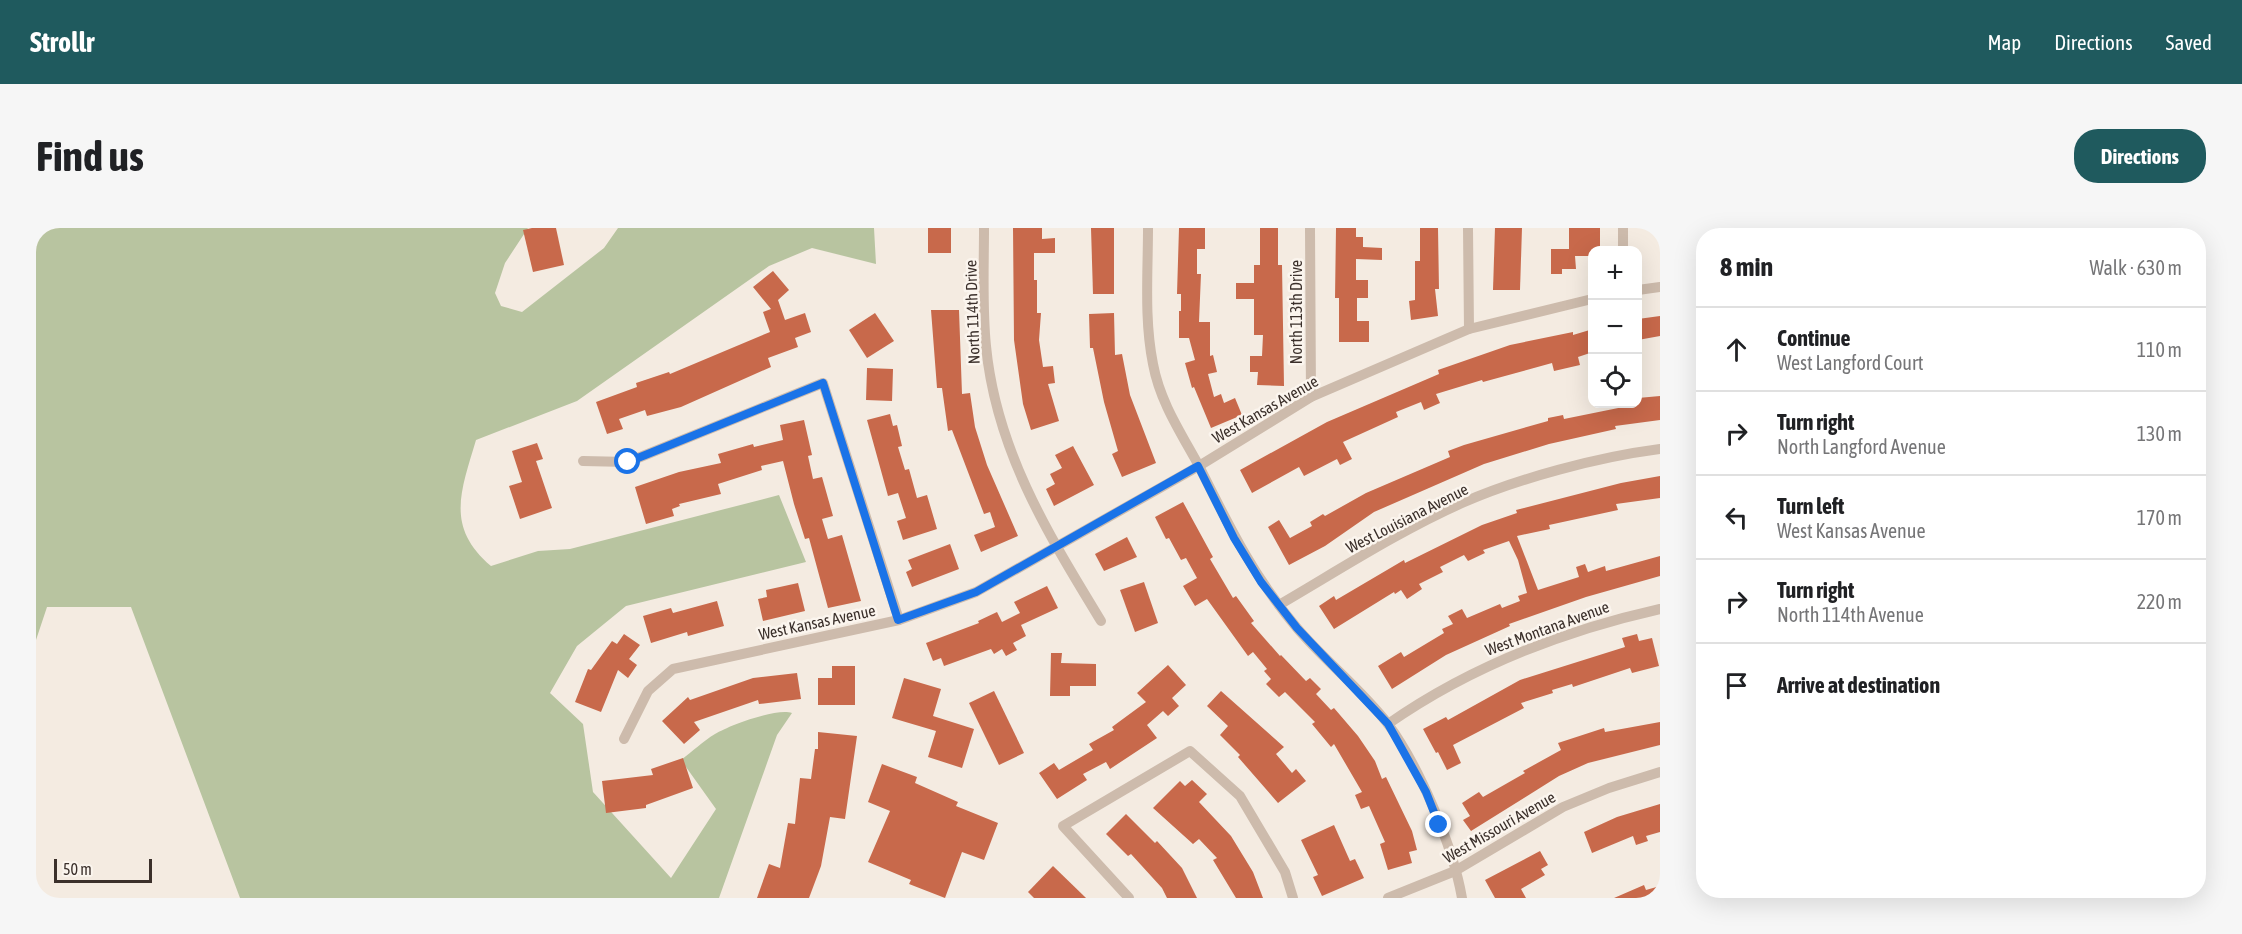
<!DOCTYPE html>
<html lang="en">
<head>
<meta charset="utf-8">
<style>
  body { margin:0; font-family:"Asap Condensed",sans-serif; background:#f6f6f6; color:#202124 }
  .controls { position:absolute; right:18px; top:18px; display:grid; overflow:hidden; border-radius:12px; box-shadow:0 6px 24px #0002 }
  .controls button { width:54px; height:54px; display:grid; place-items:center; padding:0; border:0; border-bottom:2px solid #e0e0e0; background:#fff; color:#202124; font:30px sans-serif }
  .scale { position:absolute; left:18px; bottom:15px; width:98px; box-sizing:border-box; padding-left:6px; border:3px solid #3b302b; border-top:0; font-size:16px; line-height:21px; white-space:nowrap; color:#3b302b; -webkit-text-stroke:4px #fbf5ee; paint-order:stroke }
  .stop { position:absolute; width:18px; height:18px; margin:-14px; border:4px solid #1a73e8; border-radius:50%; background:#fff }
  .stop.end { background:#1a73e8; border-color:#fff; box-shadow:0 2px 6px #0008 }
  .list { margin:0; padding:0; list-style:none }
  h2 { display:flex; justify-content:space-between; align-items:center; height:78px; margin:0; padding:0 24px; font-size:26px }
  h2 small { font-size:20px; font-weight:400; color:#757577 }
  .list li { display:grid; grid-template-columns:39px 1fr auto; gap:18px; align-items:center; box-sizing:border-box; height:84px; padding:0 24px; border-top:2px solid #e0e0e0 }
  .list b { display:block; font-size:22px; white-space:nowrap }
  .list p { margin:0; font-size:20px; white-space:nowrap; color:#757577 }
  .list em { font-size:20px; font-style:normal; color:#757577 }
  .icon { flex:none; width:33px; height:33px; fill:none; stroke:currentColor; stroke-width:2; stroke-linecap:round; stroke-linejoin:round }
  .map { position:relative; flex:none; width:1624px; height:670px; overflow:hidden; border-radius:24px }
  header { display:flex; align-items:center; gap:36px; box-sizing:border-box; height:84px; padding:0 30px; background:#1f5a5e; color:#fff }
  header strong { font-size:28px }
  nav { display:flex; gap:33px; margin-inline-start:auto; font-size:21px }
  .intro { display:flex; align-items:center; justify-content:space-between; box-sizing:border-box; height:144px; padding:0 36px }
  h1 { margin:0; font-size:42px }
  .button { padding:15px 27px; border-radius:24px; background:#1f5a5e; color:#fff; font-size:21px; font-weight:700 }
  main { display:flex; gap:36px; padding:0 36px }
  aside { flex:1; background:#fff; border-radius:24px; box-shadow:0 6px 24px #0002 }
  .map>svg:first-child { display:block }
</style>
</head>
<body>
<header>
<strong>Strollr</strong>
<nav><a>Map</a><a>Directions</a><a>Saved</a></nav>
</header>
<div class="intro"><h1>Find us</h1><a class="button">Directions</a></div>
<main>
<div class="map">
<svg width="1624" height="670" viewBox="0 0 1624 670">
  <rect width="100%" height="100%" fill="#f4ebe1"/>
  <path fill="#b8c4a0" d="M0 0H492L469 35 459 65 465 78 486 84 568 20 582 0H838L840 36 776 20 733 38 541 173 440 212C425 263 409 299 455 338L502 323 534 321 743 267 770 334 590 378 541 418 514 465 547 496 557 564 635 650 680 581 645 532C656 524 667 513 679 506 694 497 740 480 756 485L741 507 683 670H204L95 379H11L0 412Z"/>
  <g fill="#c8694b">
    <path d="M496 0H520L528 37 497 44 487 2Z"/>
    <rect x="892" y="0" width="23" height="25"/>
    <path d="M977 0H1006V11L1019 10V25H998V52H1001V85H1005L1003 112 1007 139 1017 138 1019 155 1012 156 1023 193 995 202 987 176 978 112Z"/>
    <path d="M1055 0H1078V66H1057Z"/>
    <path d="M1143 0H1169V21H1161V46H1165L1163 94H1174V128L1177 127 1181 144 1172 146 1178 169 1185 166 1188 175 1199 170 1206 187 1175 200 1158 159 1156 160 1149 135 1159 132 1153 110H1143V83H1145V66H1141Z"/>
    <path d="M1224 0H1242V37H1246L1248 158 1221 157 1222 144H1214V128H1226L1227 107H1218V71H1200V55H1218V37H1224Z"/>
    <path d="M1300 0H1320V9H1327V19L1346 20V32L1320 31V52H1332V70H1321V93H1333V114H1303V70H1299Z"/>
    <path d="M1384 0H1402L1403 61H1399L1402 88 1375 92 1373 73 1379 72V33H1384Z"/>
    <path d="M1459 0H1486L1484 62H1457Z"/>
    <path d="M1533 0H1564V22H1557V28H1539L1540 41H1526V46H1515V21H1533Z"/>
    <path d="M737 43 753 62 742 72 749 92 769 85 775 104 759 110 762 119 732 130 735 139 645 179 611 188 609 182 583 191 587 201 571 206 560 174 601 159 600 155 633 144 634 146 734 104 727 84 735 81 717 59Z"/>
    <path d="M895 82H923L926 166 934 165 939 199 951 237 982 308 945 324 938 307 959 299 954 284 948 286 916 202 912 203 906 160H901Z"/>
    <path d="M839 85 858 113 831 130 813 102Z"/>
    <path d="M1078 85 1079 127 1086 126 1094 167 1120 235 1086 249 1076 226 1082 223 1068 174 1057 120H1054L1053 86Z"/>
    <path d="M1624 88V108L1602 112V91Z"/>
    <path d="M1557 101V124L1542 129 1544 137 1518 143 1516 135 1447 154 1446 152 1400 166 1404 175 1388 182 1385 174 1360 184 1362 189 1307 214 1316 231 1304 237 1301 231 1268 248 1263 239 1216 265 1204 242 1291 194 1403 146 1402 142 1474 117 1537 104V107Z"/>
    <path d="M831 140 857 141 856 173 830 172Z"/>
    <path d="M1624 168V192L1579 198 1580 201 1513 216 1448 236 1338 284 1289 318 1253 337 1232 299 1243 292 1254 310 1276 298 1274 294 1287 286 1289 288 1330 265 1414 229 1412 223 1428 217 1512 193V190L1527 187 1528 191 1602 176V170Z"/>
    <path d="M854 186 857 198 861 197 866 218 862 219 869 242 873 241 881 270 891 267 901 301 867 312 861 293 870 290 862 265 852 268 831 192Z"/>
    <path d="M768 192 776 227 772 228 777 251 786 249 797 288 786 291 792 311 806 307 825 373 792 380 773 310 769 311 758 276 747 233 725 238 726 242 682 256 685 266 643 276 644 278 636 281 638 288 610 296 599 259 643 244 685 235 682 226 717 216 718 219 747 212 744 197Z"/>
    <path d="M501 215 507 231 500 233 516 280 484 291 473 258 486 254 476 223Z"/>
    <path d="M1037 218 1058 257 1018 278 1010 261 1019 256 1014 246 1026 240 1019 227Z"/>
    <path d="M1624 248V270L1580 276 1582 282 1513 297 1514 301 1481 308 1502 362 1543 349 1540 339 1549 336 1552 344 1569 338 1570 343 1624 328V348L1550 369 1473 396 1474 398 1410 427 1356 461 1342 438 1365 424 1368 429 1408 405 1406 401 1417 396 1412 388 1426 381 1431 390 1464 376 1466 380 1484 373 1482 368 1491 365 1482 332 1473 313 1447 322 1449 325 1432 333 1428 327 1404 339 1407 344 1383 356 1386 361 1371 371 1365 362 1359 366 1358 364 1298 401 1283 378 1298 368 1300 372 1368 332 1369 335 1446 297 1481 285 1480 282 1585 255Z"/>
    <path d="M1147 274 1177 329 1174 331 1197 370 1200 368 1218 393 1215 395 1244 428 1245 427 1270 453 1274 450 1285 461 1280 466 1295 482 1298 480 1322 508 1339 533 1346 551 1350 549 1376 603 1381 622 1373 624 1376 635 1352 642 1344 616 1349 614 1333 578 1325 581 1319 567 1326 564 1298 516 1295 519 1276 496 1279 494 1249 464 1243 469 1230 456 1235 451 1228 443 1231 441 1217 424 1212 428 1171 371 1159 378 1147 358 1161 350 1150 330 1145 332 1133 310 1130 311 1119 289Z"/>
    <path d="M1091 309 1101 329 1068 343 1059 326Z"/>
    <path d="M914 316 923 341 876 359 870 344 876 341 872 332Z"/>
    <path d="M1108 354 1122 395 1099 404 1084 362Z"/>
    <path d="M762 355 769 383 727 393 722 371 731 369 730 362Z"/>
    <path d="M1011 358 1022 380 985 397 990 408 977 415 981 422 970 428 966 421 958 426 955 421 908 438 905 430 897 433 890 415 943 395 942 393 961 384 966 394 984 385 978 374Z"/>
    <path d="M681 373 688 398 652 408 651 404 615 415 607 388 635 380 637 385Z"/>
    <path d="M588 406 604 417 593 431 601 437 592 450 582 442 565 484 539 474 552 441 555 442 576 413 581 416Z"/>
    <path d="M1601 406 1603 413 1616 410 1623 438 1596 445 1594 440 1537 459 1536 456 1516 462 1517 465 1485 475 1488 480 1417 517 1425 535 1411 542 1402 524 1400 525 1387 501 1410 489 1412 492 1484 452 1589 419 1586 410Z"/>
    <path d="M1015 425H1026L1025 435 1060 436V458H1034V468H1014Z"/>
    <path d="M1132 437 1150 457 1136 470 1143 478 1132 488 1127 483 1111 497 1121 510 1074 541 1070 534 1047 546 1051 552 1021 571 1003 545 1018 535 1023 542 1057 522 1053 516 1078 502 1076 499 1110 474 1101 465Z"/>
    <path d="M796 438H819V477H782V450H796Z"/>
    <path d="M761 445 765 471 723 476 722 472 658 494 664 502 648 516 626 493 652 469 654 472 717 450Z"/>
    <path d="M868 450 905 461 897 488 938 501 926 540 892 529 900 503 856 490Z"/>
    <path d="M958 463 988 525 963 537 933 475Z"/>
    <path d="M1185 463 1248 519 1240 526 1256 545 1260 541 1270 553 1242 575 1202 529 1204 527 1184 507 1192 498 1171 478Z"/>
    <path d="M1624 494V517L1552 535 1523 548 1435 603 1427 592 1434 588 1426 575 1443 564 1447 569 1489 545 1487 543 1525 522 1522 515 1568 500 1569 504Z"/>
    <path d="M782 504 821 508 809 591 794 589 785 638 773 670H721L733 636 744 640 752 595 759 596 764 550 775 551 779 521H782Z"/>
    <path d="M647 530 657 560 610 577V580L570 585 566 553 617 547 615 541Z"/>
    <path d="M846 536 881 549 879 555 922 574 920 578 962 595 948 632 926 624 909 670 873 656 875 652 832 634 854 583 832 574Z"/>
    <path d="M1156 552 1171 566 1163 574 1195 608 1217 644 1227 670H1200L1177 632 1181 630 1163 611 1157 616 1117 580 1144 553 1149 558Z"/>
    <path d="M1624 576V604L1610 608 1612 613 1600 617 1597 608 1556 625 1548 604 1581 589Z"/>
    <path d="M1090 586 1119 615 1121 613 1146 640 1161 670H1131L1126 660 1095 626 1092 628 1070 606Z"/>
    <path d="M1298 597 1314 633 1319 631 1328 650 1286 668 1277 649 1282 647 1265 612Z"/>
    <path d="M1504 623 1512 637 1505 641 1509 647 1485 661 1490 670H1459L1449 652Z"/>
    <path d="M1017 638 1050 670H998L992 664Z"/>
    <path d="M1608 657 1610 662 1624 658V670H1578Z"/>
  </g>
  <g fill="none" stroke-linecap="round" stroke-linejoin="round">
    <g stroke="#cdbbac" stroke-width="10">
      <path d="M948 0C948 39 946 79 950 118 960 222 1012 306 1065 393"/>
      <path d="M1112 0C1112 45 1108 91 1117 136 1124 174 1145 205 1163 238 1193 298 1217 348 1261 400 1290 434 1325 461 1352 496 1383 538 1417 618 1426 670"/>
      <path d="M1274 0 1275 169"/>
      <path d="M1432 0 1433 101"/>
      <path d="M1587 0V22"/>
      <path d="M1602 62 1624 59"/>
      <path d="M547 233 592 234 787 155 863 392"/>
      <path d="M1243 377C1303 342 1363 303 1426 275 1483 250 1562 229 1624 221"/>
      <path d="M1352 496C1435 438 1526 403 1624 381"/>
      <path d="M588 511 612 463 637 441 863 392 940 364 1163 238 1275 169 1433 101 1556 71"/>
      <path d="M1093 670 1027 598 1154 523 1204 568 1249 644 1257 670"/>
      <path d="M1352 670 1419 643 1527 579 1573 560 1624 544"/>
    </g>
  </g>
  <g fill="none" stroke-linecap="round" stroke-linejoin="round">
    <path stroke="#1a73e8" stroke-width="8" d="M592 234 787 155 862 392 940 364 1162 238 1198 310 1225 354 1261 400 1352 496 1390 564 1403 597"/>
  </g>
  <g text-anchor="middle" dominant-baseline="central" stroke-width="5" stroke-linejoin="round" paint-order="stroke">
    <g font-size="16" fill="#3b302b" stroke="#fbf5ee">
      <text transform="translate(936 84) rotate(-92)">North 114th Drive</text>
      <text transform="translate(1260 84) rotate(-90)">North 113th Drive</text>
      <text transform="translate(1229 181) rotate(-30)">West Kansas Avenue</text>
      <text transform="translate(1371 290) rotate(-27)">West Louisiana Avenue</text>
      <text transform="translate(781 394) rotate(-12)">West Kansas Avenue</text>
      <text transform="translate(1511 400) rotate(-20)">West Montana Avenue</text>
      <text transform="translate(1463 599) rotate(-30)">West Missouri Avenue</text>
    </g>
  </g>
</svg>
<div class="controls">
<button>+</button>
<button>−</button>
<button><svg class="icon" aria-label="locate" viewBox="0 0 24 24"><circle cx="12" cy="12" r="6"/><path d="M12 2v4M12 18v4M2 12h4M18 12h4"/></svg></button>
</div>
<div class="scale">50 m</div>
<div class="stop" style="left:592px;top:234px"></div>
<div class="stop end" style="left:1403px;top:597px"></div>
</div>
<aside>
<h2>8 min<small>Walk · 630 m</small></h2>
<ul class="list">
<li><svg class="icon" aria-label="ahead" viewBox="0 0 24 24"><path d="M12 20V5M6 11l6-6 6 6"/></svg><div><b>Continue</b><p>West Langford Court</p></div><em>110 m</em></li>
<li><svg class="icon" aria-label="right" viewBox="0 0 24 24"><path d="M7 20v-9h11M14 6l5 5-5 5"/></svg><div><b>Turn right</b><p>North Langford Avenue</p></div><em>130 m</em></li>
<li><svg class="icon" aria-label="left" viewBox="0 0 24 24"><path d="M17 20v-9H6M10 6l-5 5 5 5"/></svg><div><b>Turn left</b><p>West Kansas Avenue</p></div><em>170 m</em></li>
<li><svg class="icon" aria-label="right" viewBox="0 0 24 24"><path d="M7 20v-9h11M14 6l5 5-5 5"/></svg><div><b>Turn right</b><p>North 114th Avenue</p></div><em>220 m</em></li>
<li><svg class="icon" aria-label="arrive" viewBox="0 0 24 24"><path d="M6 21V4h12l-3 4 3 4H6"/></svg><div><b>Arrive at destination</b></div></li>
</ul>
</aside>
</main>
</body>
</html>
